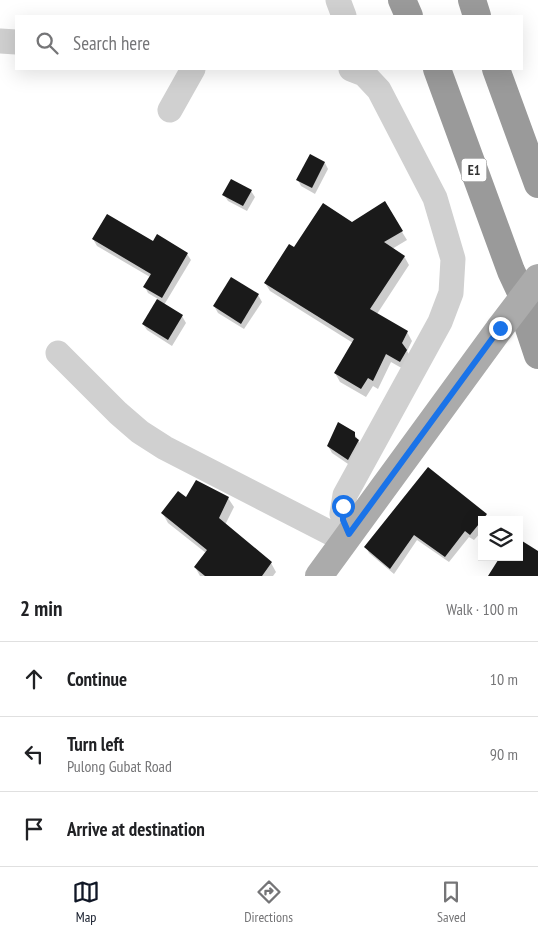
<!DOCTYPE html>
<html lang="en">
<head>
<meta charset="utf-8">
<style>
  body { margin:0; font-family:"PT Sans Narrow",sans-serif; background:#f6f6f6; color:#202124 }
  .controls { position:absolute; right:15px; bottom:15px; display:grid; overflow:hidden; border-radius:0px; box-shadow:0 5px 20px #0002 }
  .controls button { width:45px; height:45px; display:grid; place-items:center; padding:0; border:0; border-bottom:1px solid #e0e0e0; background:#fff; color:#202124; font:25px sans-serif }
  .stop { position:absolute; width:15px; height:15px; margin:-11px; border:4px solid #1a73e8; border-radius:50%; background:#fff }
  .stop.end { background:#1a73e8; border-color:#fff; box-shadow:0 1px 5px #0008 }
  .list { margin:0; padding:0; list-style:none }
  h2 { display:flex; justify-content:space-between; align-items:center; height:65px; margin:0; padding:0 20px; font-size:21px }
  h2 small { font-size:16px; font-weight:400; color:#757577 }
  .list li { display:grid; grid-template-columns:32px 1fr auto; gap:15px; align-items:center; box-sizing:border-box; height:75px; padding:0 20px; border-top:1px solid #e0e0e0 }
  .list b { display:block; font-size:19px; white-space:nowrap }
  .list p { margin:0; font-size:16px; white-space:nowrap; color:#757577 }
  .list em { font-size:16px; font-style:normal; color:#757577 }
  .icon { flex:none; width:28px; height:28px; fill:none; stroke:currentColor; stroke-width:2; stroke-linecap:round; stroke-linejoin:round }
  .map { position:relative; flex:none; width:538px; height:576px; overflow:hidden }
  .search { position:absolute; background:#fff; box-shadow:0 5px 20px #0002; left:15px; right:15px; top:15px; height:55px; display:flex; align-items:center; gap:12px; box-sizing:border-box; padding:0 18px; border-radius:0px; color:#757577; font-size:19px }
  .sheet { height:290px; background:#fff }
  nav { display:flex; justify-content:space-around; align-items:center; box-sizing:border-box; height:70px; border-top:1px solid #e0e0e0; background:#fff; font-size:14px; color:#757577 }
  nav a { display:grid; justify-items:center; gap:2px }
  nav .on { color:#111827 }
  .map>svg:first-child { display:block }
</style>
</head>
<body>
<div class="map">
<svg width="538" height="576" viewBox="0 0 538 576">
  <rect width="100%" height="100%" fill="#fff"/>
  <g fill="#0003">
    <path d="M325 163 328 169 315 194 301 186 298 180Z"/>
    <path d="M251 191 255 197 247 211 228 201 224 195Z"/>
    <path d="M384 203 407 240 392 249 404 256 409 265 377 314 407 332 412 341 407 351 412 359 405 370 391 362 378 389 373 386 366 397 340 382 335 373 353 343 270 291 265 283 295 249 352 223Z"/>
    <path d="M93 239 153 243 187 254 191 260 164 305 182 316 186 323 172 346 147 330 143 324 158 299 148 293 145 287 150 277 97 246Z"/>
    <path d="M232 278 258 295 262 302 244 329 218 313 214 306Z"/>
    <path d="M354 433 362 447 351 466 332 453 328 446Z"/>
    <path d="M428 469 486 515 489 520H482V531L474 540 469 537 449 562 417 540 394 574 369 553 366 547Z"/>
    <path d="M196 482 228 498 234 507 225 525 271 563 276 572 273 576H200L195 567 206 553 168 523 163 514 186 499Z"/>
  </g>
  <g fill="#1a1a1a">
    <path d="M310 154 325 162 312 188 296 180Z"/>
    <path d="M231 179 252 190 243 206 222 195Z"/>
    <path d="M385 201 403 231 384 242 405 256 370 309 408 331 402 343 407 350 400 362 386 354 373 381 368 378 361 389 334 373 354 339 264 283 289 244 294 247 323 203 352 222Z"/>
    <path d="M107 214 153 241 157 234 188 253 162 298 143 287 151 274 92 239Z"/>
    <path d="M231 277 259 294 241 324 213 306Z"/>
    <path d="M157 299 183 315 168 340 142 324Z"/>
    <path d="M338 422 355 432V437L359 440 348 460 327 446Z"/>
    <path d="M428 467 487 514 470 535 465 531 445 557 414 535 390 569 364 547Z"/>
    <path d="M196 480 229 497 219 518 272 562 262 576H205L194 567 207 550 161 513 178 491 186 497Z"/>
    <path d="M519 539 538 551V576H488L500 557H519Z"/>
  </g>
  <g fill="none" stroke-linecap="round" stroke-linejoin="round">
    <g stroke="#d0d0d0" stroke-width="25">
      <path d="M338 0 344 16"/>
      <path d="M0 41 16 42"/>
      <path d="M170 110 193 69"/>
      <path d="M58 353 118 413 140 432 165 448 344 540"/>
      <path d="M349 534 342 514 345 495 440 322 451 293 453 259 435 198 379 90 364 74 351 69"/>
    </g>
    <path stroke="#ababab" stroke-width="28" d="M319 576 500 328"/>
    <g stroke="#9a9a9a" stroke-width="28">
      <path d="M402 0 409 16"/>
      <path d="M472 0 477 16"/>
      <path d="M437 69 511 271 538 329"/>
      <path d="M496 69 538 184"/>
      <path d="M524 313 538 355"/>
    </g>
    <path stroke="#ababab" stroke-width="28" d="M500 328 538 278"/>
  </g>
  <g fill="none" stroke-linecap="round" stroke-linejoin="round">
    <path stroke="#1a73e8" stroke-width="6" d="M343 506V520L349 534 500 328"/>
  </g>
  <g text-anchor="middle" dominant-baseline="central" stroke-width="5" stroke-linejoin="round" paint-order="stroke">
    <rect fill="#fff" stroke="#707070" stroke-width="1" x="461.5" y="158.5" width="25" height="23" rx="4"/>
    <g font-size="14" font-weight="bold" fill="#333">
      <text x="474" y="170">E1</text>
    </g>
  </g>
</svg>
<div class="controls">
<button><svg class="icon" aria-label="layers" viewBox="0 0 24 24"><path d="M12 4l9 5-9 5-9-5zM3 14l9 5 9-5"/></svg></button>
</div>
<div class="stop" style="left:343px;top:506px"></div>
<div class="stop end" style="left:500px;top:328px"></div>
<div class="search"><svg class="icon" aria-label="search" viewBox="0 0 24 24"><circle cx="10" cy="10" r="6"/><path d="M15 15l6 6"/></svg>Search here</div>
</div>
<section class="sheet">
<h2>2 min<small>Walk · 100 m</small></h2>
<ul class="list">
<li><svg class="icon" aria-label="ahead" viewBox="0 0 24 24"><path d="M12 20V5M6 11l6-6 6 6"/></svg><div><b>Continue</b></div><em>10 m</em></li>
<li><svg class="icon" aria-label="left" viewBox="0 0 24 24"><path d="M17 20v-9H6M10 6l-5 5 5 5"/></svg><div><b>Turn left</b><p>Pulong Gubat Road</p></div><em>90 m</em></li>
<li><svg class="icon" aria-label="arrive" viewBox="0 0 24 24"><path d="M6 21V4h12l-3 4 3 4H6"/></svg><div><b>Arrive at destination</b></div></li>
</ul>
</section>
<nav>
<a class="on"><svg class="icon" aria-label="map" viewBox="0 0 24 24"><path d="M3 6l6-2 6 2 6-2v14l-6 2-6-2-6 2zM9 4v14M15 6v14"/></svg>Map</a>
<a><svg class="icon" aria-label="directions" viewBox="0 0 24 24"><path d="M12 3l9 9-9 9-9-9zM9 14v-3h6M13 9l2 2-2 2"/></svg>Directions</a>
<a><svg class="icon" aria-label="saved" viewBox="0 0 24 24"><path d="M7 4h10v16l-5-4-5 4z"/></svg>Saved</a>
</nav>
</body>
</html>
